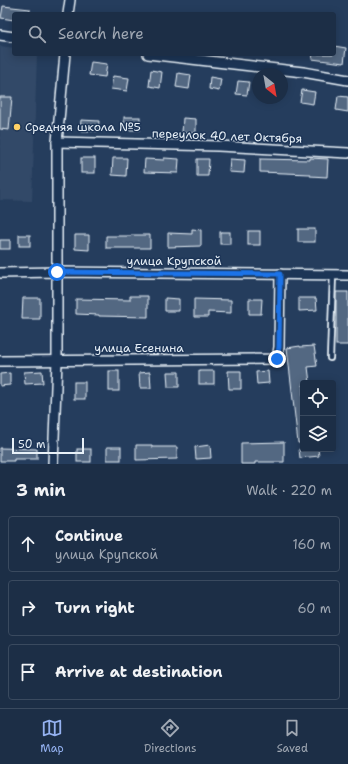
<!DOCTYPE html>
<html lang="en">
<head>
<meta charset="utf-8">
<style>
  body { margin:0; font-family:"Shantell Sans",sans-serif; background:#293a51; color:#f1f3f6 }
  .controls { position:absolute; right:12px; bottom:12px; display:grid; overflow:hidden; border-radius:4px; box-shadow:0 2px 10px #0003 }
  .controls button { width:36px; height:36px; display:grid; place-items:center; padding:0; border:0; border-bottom:1px solid #3a4a5f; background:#1c2e46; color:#f1f3f6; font:20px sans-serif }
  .compass { position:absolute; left:252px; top:68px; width:36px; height:36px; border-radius:50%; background:#1c2e46; box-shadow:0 2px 10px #0003; rotate:149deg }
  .scale { position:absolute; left:12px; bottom:10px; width:72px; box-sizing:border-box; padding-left:4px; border:2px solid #e8f1f8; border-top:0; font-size:11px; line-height:14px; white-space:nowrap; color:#e8f1f8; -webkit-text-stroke:3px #1d3557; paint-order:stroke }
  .stop { position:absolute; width:12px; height:12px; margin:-9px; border:3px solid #1a73e8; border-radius:50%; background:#fff }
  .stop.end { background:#1a73e8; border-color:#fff; box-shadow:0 1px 4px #0008 }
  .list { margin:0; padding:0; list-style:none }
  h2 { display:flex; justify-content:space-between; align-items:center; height:52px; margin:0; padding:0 16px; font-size:17px }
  h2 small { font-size:13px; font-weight:400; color:#a0a8b3 }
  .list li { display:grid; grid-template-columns:26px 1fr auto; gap:12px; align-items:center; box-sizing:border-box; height:56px; margin:0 8px 8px; padding:0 8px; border:1px solid #3a4a5f; border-radius:4px }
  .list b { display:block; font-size:15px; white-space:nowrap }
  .list p { margin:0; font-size:13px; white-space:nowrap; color:#a0a8b3 }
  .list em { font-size:13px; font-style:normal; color:#a0a8b3 }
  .icon { flex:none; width:22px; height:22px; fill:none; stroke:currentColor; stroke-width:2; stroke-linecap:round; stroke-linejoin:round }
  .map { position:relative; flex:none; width:348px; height:464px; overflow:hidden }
  .search { position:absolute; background:#1c2e46; box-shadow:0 2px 10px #0003; left:12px; right:12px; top:12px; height:44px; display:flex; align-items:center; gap:10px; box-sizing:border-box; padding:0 14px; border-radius:4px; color:#a0a8b3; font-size:15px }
  .sheet { height:244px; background:#1c2e46 }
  nav { display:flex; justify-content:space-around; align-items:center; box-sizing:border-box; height:56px; border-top:1px solid #3a4a5f; background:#1c2e46; font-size:11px; color:#a0a8b3 }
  nav a { display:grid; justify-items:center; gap:2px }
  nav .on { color:#95b2f1 }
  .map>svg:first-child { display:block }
</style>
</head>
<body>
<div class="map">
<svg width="348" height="464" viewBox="0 0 348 464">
  <rect width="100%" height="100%" fill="#253d5d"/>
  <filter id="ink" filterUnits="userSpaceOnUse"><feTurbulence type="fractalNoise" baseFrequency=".025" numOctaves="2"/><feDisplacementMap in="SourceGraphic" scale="8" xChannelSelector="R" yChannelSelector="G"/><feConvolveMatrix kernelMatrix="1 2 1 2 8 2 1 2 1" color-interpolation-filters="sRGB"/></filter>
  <g filter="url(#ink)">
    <path fill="#334a68" d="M0 46 14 48V54H37L32 201 0 200Z"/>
    <g fill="#536782" stroke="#e8f1f8">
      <path d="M3 6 30 9V14H14V20L1 18Z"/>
      <path d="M334 46 346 48 344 63 312 59 313 54H334Z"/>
      <path d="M91 62 107 64 105 77 89 75Z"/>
      <path d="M151 70 162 72 160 88 149 86Z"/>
      <path d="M178 73 191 75 189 89 176 87Z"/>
      <path d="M113 76 129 78 127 91 111 89Z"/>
      <path d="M210 77 221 79 219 91 209 89Z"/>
      <path d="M238 81 249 82 247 95 236 94Z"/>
      <path d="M302 90 315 92 313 104 300 102Z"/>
      <path d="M338 96 348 97V112L336 110Z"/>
      <path d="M0 97H12L9 130 0 129Z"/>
      <rect x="124" y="117" width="16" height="13"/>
      <path d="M183 118 196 119V133H182Z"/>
      <path d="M81 120 99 121 98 131H80Z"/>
      <rect x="81" y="158" width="14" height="15"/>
      <path d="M113 158H127L126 176 112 175Z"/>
      <path d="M164 158 179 159 178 173 144 172 145 159 164 160Z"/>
      <path d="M310 158 328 159 327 177 310 176V174L260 172V159L310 160Z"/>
      <path d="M197 159H209L208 176H197Z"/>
      <path d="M230 159 245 160 244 173 229 172Z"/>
      <path d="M192 229 201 230V246L168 247V233L192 234Z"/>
      <rect x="298" y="229" width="17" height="13"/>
      <rect x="248" y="231" width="12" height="14"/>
      <rect x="220" y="232" width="10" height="12"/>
      <rect x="19" y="235" width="11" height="11"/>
      <path d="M75 235H89V250L75 249Z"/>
      <path d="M131 235H150V248H106V236H131Z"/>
      <rect x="0" y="240" width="10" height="9"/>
      <rect x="336" y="292" width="12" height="53"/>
      <path d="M130 296H148V317L99 316V315L76 314V299L130 300Z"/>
      <path d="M23 298H40V319H22Z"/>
      <path d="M165 298 179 299V311H165Z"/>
      <path d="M299 298H316L317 310 299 311Z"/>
      <path d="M194 299 231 300V313L208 312V317H194Z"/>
      <path d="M249 299H262L261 314H249Z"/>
      <path d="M300 346V347L314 346 317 366 308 367 310 383H303V443H298L287 348Z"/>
      <path d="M42 371 43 383 25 384 24 372Z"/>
      <rect x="109" y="371" width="10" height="20"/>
      <rect x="199" y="371" width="15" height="13"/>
      <path d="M228 371H241V389H229Z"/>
      <path d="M268 371 269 383 257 384 256 372Z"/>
      <path d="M150 372 151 388H140L139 373Z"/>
      <path d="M167 372H179V387H168Z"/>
      <path d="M10 373V385L0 386V374Z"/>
      <rect x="74" y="382" width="11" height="17"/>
      <path d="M284 442V462H255V464H241V443Z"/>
      <path d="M136 445H152V447H177V459L136 460Z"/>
      <path d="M210 445 211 458 196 459 195 447Z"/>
      <rect x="107" y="447" width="14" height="13"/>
      <path d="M0 448 37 449V459H14V461H0Z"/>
      <rect x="77" y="449" width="14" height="13"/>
      <path d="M299 449H318L319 456 300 458Z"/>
    </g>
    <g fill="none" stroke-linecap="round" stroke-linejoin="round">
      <g stroke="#e8f1f8" stroke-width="8">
        <path id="service" d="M330 358 333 275"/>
      </g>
      <g stroke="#e8f1f8" stroke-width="12">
        <g id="minor">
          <path d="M68 14 70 0"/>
          <path d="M0 35 14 37"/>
          <path d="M148 54 303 72 348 80"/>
          <path d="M57 142 218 146 348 153"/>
          <path d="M0 273 57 272 348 275"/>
          <path d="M0 361 277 359 279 347 280 274"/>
          <path d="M53 464 57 361V142L65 54"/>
        </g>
      </g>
      <use href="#service" stroke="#1d3557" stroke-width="4.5"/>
      <use href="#minor" stroke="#1d3557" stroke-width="9"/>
    </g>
  </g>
  <g fill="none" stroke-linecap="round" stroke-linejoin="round" filter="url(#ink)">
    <path stroke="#1a73e8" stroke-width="5" d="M57 272 280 274 279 347 277 359"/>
  </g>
  <circle fill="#ffd166" stroke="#1d3557" stroke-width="1.5" cx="17" cy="127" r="4"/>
  <g text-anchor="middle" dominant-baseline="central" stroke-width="3" stroke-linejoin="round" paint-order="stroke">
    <g font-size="12" fill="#e8f1f8" stroke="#1d3557" text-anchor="start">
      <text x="25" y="127">Средняя школа №5</text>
    </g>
    <g font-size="12" fill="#e8f1f8" stroke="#1d3557">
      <text transform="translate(227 136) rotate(2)">переулок 40 лет Октября</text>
      <text x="174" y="261">улица Крупской</text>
      <text x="139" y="348">улица Есенина</text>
    </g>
  </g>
</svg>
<div class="controls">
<button><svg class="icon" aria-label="locate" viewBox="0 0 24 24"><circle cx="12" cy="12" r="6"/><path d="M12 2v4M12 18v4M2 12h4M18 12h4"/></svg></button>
<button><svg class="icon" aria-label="layers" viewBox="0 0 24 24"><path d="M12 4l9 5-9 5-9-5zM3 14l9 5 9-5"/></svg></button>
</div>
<svg class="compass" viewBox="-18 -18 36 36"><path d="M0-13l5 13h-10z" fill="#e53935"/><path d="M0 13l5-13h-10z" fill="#a0a8b3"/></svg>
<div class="scale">50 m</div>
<div class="stop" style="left:57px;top:272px"></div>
<div class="stop end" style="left:277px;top:359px"></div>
<div class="search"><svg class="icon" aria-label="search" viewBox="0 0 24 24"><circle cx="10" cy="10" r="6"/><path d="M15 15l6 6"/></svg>Search here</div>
</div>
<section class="sheet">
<h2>3 min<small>Walk · 220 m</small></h2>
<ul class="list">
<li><svg class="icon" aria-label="ahead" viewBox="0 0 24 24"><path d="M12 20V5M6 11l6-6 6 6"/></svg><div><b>Continue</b><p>улица Крупской</p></div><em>160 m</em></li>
<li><svg class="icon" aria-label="right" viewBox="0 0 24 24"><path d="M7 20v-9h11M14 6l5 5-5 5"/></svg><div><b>Turn right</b></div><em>60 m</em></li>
<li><svg class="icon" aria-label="arrive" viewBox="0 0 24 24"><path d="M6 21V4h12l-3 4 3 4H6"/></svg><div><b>Arrive at destination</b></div></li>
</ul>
</section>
<nav>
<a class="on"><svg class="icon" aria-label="map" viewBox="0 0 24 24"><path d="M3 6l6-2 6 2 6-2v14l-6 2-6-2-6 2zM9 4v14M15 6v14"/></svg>Map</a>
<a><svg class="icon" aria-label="directions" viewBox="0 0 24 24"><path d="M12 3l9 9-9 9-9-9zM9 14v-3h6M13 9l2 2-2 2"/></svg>Directions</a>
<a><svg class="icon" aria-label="saved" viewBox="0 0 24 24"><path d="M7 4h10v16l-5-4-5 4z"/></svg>Saved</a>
</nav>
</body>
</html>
